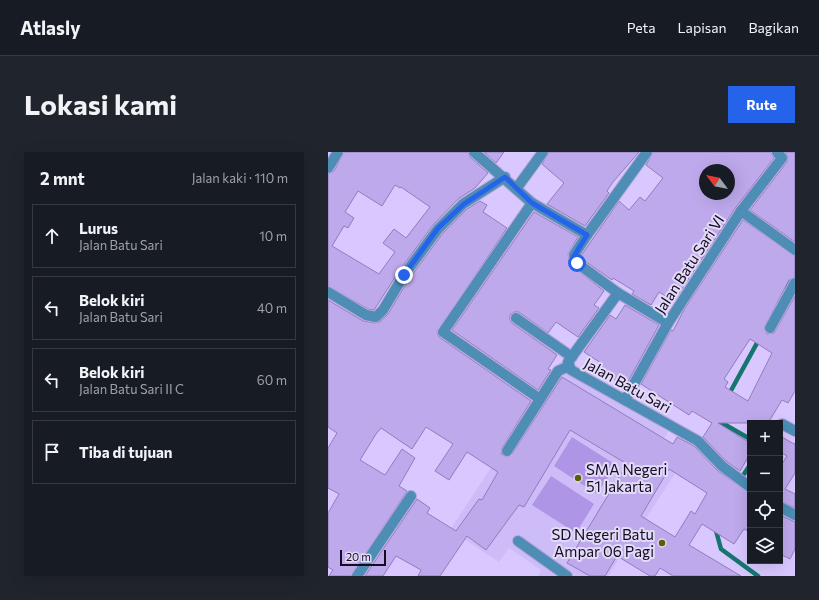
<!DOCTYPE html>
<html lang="id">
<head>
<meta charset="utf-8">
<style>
  body { margin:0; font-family:Commissioner,sans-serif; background:#20242c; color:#f1f3f6 }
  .controls { position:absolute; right:12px; bottom:12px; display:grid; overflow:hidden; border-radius:0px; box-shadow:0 4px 16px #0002 }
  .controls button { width:36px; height:36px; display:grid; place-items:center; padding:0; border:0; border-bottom:1px solid #363941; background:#171b24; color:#f1f3f6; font:20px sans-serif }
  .compass { position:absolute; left:371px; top:12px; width:36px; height:36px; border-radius:50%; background:#171b24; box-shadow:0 4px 16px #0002; rotate:302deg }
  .scale { position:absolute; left:12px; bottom:10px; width:46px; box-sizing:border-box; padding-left:4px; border:2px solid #150c24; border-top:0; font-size:11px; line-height:14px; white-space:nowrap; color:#150c24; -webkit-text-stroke:3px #e2daf6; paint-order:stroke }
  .stop { position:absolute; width:12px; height:12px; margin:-9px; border:3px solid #2563eb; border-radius:50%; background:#fff }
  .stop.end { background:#2563eb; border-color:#fff; box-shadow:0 1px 4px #0008 }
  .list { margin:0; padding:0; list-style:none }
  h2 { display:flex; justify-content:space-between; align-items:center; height:52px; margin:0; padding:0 16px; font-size:17px }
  h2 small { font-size:13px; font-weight:400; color:#9ea1a6 }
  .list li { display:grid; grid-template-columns:26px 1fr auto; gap:12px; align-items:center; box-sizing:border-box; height:64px; margin:0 8px 8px; padding:0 8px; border:1px solid #363941; border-radius:0px }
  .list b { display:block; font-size:15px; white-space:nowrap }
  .list p { margin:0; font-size:13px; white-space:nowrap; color:#9ea1a6 }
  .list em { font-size:13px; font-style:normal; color:#9ea1a6 }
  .icon { flex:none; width:22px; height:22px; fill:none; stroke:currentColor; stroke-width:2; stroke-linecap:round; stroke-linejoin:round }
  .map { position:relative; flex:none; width:467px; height:424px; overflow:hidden; border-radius:0px }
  header { display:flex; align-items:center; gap:24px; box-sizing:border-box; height:56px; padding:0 20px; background:#171b24; border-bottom:1px solid #363941 }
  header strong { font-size:19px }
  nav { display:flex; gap:22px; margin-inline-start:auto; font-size:14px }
  .intro { display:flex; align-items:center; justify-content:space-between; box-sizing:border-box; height:96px; padding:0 24px }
  h1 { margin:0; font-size:28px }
  .button { padding:10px 18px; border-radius:0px; background:#2563eb; color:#fff; font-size:14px; font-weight:700 }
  main { display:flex; gap:24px; padding:0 24px }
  aside { flex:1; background:#171b24; border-radius:0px; box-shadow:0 4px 16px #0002 }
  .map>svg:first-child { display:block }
</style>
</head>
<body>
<header>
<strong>Atlasly</strong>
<nav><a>Peta</a><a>Lapisan</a><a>Bagikan</a></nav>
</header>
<div class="intro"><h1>Lokasi kami</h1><a class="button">Rute</a></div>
<main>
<aside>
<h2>2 mnt<small>Jalan kaki · 110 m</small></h2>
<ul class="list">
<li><svg class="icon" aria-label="ahead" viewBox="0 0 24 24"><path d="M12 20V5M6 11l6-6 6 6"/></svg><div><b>Lurus</b><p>Jalan Batu Sari</p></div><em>10 m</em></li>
<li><svg class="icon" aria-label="left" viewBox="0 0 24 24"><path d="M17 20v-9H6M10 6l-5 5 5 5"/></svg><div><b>Belok kiri</b><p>Jalan Batu Sari</p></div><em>40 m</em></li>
<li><svg class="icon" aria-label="left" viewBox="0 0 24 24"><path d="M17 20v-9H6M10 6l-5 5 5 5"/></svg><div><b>Belok kiri</b><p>Jalan Batu Sari II C</p></div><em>60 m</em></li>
<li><svg class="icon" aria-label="arrive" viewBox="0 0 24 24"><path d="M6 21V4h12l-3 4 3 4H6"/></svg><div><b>Tiba di tujuan</b></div></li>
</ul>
</aside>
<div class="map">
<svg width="467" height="424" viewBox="0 0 467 424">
  <rect width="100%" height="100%" fill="#d9c8ff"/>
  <path fill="#cebcf8" d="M233 209 340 280 328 299 352 314 280 424H210L213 418 181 396 171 410 122 378Z"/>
  <g fill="#af95e5">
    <path d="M244 285 288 313 269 342 226 314Z"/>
    <path d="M223 324 266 352 248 381 204 353Z"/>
  </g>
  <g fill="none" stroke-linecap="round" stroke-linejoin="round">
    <g stroke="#16766f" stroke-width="4.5">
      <path d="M459 135 467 120"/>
      <path d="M400 244 440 171"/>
      <path d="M389 268 422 287"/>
      <path d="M412 328 422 313"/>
      <path d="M387 375 393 397 430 424"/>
    </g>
  </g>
  <g fill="#bea9ec" stroke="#917cbc" fill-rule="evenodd">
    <path d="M16 0H140L142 5 160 21 147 36 130 47 105 73 71 119 46 158 40 157 0 134V22L6 19ZM67 33 72 36 73 35 102 55 78 86 66 77 55 91 67 100 51 122 4 94 16 74 20 76 26 66 17 60 30 39 54 54Z"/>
    <path d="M156 0H176L168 11Z"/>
    <path d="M221 0H311L285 30 279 39 281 41 257 74 219 52 236 31 214 12Z"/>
    <path d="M325 0H443L446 6 408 55 346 149 331 140 323 153 304 142 306 139 285 126 284 128 254 107 253 104 291 49 301 58 312 45 317 49 335 26 318 13ZM377 18H401V42H377Z"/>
    <path d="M457 0H467V90L422 58 459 10 460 5Z"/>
    <path d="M152 49 159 53 155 60 179 76 109 180 111 185 203 249 174 296 173 302 179 305 184 302 234 225 345 292 349 285 366 294 390 319 422 341V380L416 377 406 392 374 372 361 393 413 424H345L332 416 327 424H322L289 404 277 424H262L239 411 299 312 242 278 196 355 191 353 158 398 139 384 112 424H90L93 418 68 404 55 424H37L89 347 102 356 99 361 128 379 151 347 154 348 170 320 139 300 121 328 107 319 125 292 98 275 84 297 53 276 48 282 32 308 57 323 74 297 87 306 71 334 79 339 23 424H1L5 418 0 415V361L11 342 0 336V296L9 281 0 275V148L35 169 47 171 52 170 60 162 81 127 115 81 139 57ZM341 317 379 341 367 362 363 359 347 385 313 364Z"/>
    <path d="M206 60 250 85 240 102 243 113 276 139 266 153 271 156 250 185 228 170 220 181 191 160H186L182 163V168L184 171 229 203 220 217 223 218 210 238 124 178Z"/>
    <path d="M415 68 467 104V125L461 128 436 176 439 182 446 181 467 144V239L460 251 454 248 440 271H390L422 291V302L412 319 398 309 375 285 384 271 364 259 361 263 313 232 343 178 345 179 357 156ZM422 187 444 201 420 249 397 235 400 230 396 227Z"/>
    <path d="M297 153 331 173 297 235 270 216 273 211 256 200 282 163 288 167Z"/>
    <path d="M452 284 466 292 467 291V321L457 337 467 342V356L452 349V315L459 304 452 300Z"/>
    <path d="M452 363 467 370V397L462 407 452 402Z"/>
  </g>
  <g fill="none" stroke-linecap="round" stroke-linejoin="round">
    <g stroke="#b6a6d8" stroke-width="12">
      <g id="minor">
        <path d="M146 0 204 51 259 83"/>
        <path d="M319 0 259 83 246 103 249 111 290 141 240 210 243 218 370 289 394 314 422 335"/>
        <path d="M0 16 10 0"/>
        <path d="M188 37 215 0"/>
        <path d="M204 51 115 180 212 247"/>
        <path d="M413 59 467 98"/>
        <path d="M0 140 38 163 48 165 55 158 76 123 110 77 135 52 177 25"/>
        <path d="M290 141 340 171"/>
        <path d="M188 166 244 205"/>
        <path d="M442 176 467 131"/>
        <path d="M297 248 340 171 413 59 454 6 449 0"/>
        <path d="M454 272 467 279"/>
        <path d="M179 299 230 219 241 214"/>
        <path d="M452 355 467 363"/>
        <path d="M190 389 239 424"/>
        <path d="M29 424 83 344"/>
      </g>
    </g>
    <use href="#minor" stroke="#4d8db6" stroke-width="10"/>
  </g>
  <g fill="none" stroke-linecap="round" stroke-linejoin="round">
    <path stroke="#2563eb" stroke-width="5" d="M76 123 110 76 136 52 177 25 204 51 259 83 246 104 249 111"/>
  </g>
  <g fill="#556204" stroke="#e2daf6" stroke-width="1.5">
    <circle cx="250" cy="326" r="4"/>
    <circle cx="334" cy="391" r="4"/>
  </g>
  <g text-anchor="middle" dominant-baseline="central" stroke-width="4" stroke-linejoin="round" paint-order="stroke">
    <g font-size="15" fill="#150c24" stroke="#e2daf6">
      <text transform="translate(361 112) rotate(-57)">Jalan Batu Sari VI</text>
      <text transform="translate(300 233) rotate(29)">Jalan Batu Sari</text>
    </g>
    <g font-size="15" fill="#150c24" stroke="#e2daf6" text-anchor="start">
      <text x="258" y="317">SMA Negeri<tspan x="258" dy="17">51 Jakarta</tspan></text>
      <text x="326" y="382" text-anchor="end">SD Negeri Batu<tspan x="326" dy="17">Ampar 06 Pagi</tspan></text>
    </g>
  </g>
</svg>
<div class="controls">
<button>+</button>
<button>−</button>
<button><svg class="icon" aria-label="locate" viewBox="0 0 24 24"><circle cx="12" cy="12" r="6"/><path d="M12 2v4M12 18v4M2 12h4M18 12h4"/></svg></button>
<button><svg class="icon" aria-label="layers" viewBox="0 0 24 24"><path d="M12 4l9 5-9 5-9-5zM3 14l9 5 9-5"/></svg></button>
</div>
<svg class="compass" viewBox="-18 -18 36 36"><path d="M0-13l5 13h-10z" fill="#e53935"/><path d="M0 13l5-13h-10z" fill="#9ea1a6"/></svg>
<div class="scale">20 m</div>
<div class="stop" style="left:249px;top:111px"></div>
<div class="stop end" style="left:76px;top:123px"></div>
</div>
</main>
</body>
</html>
